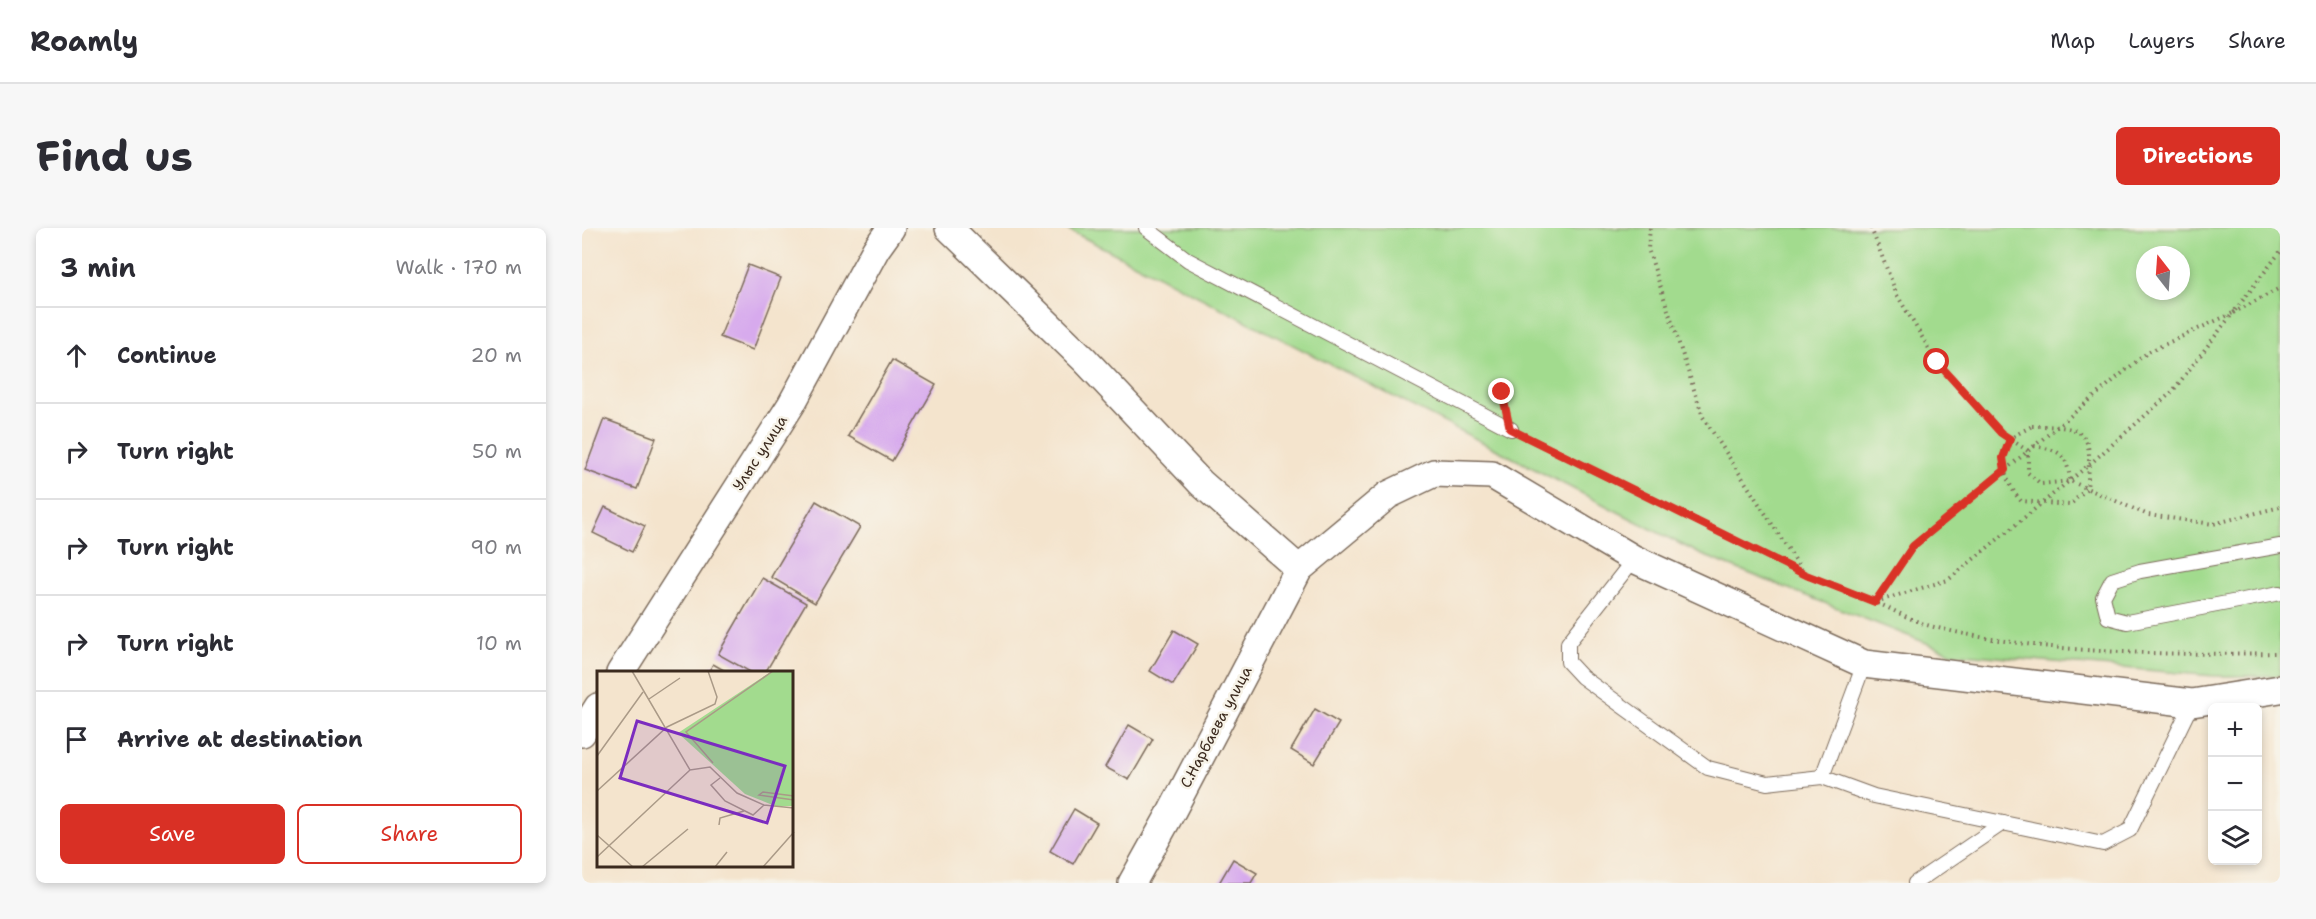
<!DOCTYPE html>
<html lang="en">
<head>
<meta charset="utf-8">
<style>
  body { margin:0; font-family:"Shantell Sans",sans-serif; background:#f7f7f7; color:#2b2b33 }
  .controls { position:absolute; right:18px; bottom:18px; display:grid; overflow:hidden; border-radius:9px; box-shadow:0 3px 9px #0003 }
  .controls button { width:54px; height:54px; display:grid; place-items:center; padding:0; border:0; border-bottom:2px solid #e1e1e2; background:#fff; color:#2b2b33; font:30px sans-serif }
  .compass { position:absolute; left:1554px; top:18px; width:54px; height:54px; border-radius:50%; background:#fff; box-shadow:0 3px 9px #0003; rotate:343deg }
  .stop { position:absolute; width:18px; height:18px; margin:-14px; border:4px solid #d93025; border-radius:50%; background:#fff }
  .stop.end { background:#d93025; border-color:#fff; box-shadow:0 2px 6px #0008 }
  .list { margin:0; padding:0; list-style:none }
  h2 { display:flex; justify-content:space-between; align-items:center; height:78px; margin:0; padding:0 24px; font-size:26px }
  h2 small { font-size:20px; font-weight:400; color:#7c7c81 }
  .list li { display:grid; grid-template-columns:39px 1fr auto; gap:18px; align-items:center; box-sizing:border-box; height:96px; padding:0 24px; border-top:2px solid #e1e1e2 }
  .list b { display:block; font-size:22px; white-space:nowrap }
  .list em { font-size:20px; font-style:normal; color:#7c7c81 }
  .actions { display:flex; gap:12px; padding:18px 24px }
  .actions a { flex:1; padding:14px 0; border:2px solid #d93025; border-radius:9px; text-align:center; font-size:21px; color:#d93025 }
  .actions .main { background:#d93025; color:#fff }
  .icon { flex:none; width:33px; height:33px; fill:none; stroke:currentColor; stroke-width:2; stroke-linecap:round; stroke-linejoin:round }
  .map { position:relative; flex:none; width:1698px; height:655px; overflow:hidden; border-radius:9px }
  header { display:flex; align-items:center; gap:36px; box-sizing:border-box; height:84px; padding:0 30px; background:#fff; border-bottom:2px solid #e1e1e2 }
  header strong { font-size:28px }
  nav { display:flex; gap:33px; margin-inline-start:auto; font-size:21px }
  .intro { display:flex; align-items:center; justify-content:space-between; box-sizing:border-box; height:144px; padding:0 36px }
  h1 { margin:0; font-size:42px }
  .button { padding:15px 27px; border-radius:9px; background:#d93025; color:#fff; font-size:21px; font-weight:700 }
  main { display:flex; gap:36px; padding:0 36px }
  aside { flex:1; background:#fff; border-radius:9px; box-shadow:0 3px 9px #0003 }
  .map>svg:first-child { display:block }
</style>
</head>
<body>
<header>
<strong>Roamly</strong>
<nav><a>Map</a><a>Layers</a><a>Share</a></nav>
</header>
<div class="intro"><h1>Find us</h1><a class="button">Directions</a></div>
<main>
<aside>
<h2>3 min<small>Walk · 170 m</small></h2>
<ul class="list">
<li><svg class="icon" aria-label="ahead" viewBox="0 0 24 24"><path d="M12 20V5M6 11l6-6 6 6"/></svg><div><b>Continue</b></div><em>20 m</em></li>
<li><svg class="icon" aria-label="right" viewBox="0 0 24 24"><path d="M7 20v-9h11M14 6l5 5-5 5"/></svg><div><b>Turn right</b></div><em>50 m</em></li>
<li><svg class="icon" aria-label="right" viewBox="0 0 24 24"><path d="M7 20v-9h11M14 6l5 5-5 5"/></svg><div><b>Turn right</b></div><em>90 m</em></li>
<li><svg class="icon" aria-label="right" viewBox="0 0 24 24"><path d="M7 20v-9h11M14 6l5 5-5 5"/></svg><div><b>Turn right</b></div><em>10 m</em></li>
<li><svg class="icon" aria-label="arrive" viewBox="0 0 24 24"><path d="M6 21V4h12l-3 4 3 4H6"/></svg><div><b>Arrive at destination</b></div></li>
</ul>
<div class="actions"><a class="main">Save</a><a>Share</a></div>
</aside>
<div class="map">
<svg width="1698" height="655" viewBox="0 0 1698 655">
  <rect width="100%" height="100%" fill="#f7f3e8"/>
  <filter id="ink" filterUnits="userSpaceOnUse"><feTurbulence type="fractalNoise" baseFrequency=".0167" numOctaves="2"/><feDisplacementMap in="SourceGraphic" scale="12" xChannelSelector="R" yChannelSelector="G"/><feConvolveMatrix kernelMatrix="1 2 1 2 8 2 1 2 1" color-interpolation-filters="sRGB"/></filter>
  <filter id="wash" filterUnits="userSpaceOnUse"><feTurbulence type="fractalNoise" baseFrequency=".008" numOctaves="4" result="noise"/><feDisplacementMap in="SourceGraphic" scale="24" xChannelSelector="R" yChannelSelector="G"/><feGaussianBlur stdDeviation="1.35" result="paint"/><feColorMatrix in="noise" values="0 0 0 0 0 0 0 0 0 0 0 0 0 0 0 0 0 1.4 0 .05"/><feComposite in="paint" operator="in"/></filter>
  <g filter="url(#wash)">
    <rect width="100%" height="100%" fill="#f4e4cd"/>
    <path fill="#a2db8e" stroke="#6e8256" stroke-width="1.5" fill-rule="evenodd" d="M483 0H1698V448H1632L1370 425 1118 326ZM1563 27H1599V63H1563Z"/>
    <g id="blocks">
      <g fill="#d7aaed">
        <path d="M166 37 199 50 171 122 138 109Z"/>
        <path d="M310 132 354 157 310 233 266 208Z"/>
        <path d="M22 191 74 210 55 261 3 242Z"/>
        <path d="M234 273 278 299 233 375 189 349Z"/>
        <path d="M23 279 63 298 50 324 11 305Z"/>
        <path d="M180 350 224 375 183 445H170L136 426Z"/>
        <path d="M592 402 616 416 591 457 568 443Z"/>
        <path d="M131 436 147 445H126Z"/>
        <path d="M733 481 757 495 732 536 709 522Z"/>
        <path d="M547 497 571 511 547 552 523 539Z"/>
        <path d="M492 581 515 595 491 636 468 623Z"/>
        <path d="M651 631 675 645 669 655H637Z"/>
      </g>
    </g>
  </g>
  <g filter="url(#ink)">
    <use href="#blocks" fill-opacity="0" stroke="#7c6b5b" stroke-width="1.5"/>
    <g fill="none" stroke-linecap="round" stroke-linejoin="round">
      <g stroke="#7c6b5b" stroke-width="16">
        <g id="lane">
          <path d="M564 0 606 32 929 201"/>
          <path d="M1698 318 1558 343 1530 352 1521 369 1526 389 1545 394 1698 365"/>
          <path d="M1052 331 986 415V434L1000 449 1126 540 1185 555 1240 549 1292 568 1521 616 1548 602 1610 475"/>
          <path d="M1240 549 1282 436"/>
          <path d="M1333 655 1421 595"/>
        </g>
      </g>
      <g stroke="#7c6b5b" stroke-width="30">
        <g id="street">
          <path d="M367 0 503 132 619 255 717 341 806 267 852 245 910 247 1052 331 1282 436 1610 475 1698 461"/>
          <path d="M38 445 209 177 294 21 309 0"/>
          <path d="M0 505 16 479"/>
          <path d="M550 655 590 583 717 341"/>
        </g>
      </g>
      <g stroke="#7c6b5b" stroke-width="4" stroke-dasharray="1.5 4.5" stroke-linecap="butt">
        <path d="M1068 0 1066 21 1121 189 1223 347"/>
        <path d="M1289 0 1315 67 1355 134 1419 205 1446 223V245L1459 256 1488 253 1566 287 1631 296 1698 279"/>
        <path d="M1698 24 1651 85 1566 124 1331 318 1293 374C1312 382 1332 394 1352 399 1465 427 1583 427 1698 425"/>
        <path d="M920 164 922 173"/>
        <path d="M1450 198C1507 198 1511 204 1505 260L1488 277 1439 273C1426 258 1412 228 1429 211 1435 205 1444 202 1450 198Z"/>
        <path d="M947 210 1224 347 1293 374 1366 352 1508 236 1590 164 1651 85 1698 60"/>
        <path d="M1452 218C1477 222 1485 225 1488 252"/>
      </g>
      <use href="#lane" stroke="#fff" stroke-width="14"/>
      <use href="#street" stroke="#fff" stroke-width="27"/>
    </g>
  </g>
  <g fill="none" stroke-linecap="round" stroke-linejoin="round" filter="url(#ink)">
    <path stroke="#d93025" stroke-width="8" d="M920 164 928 201 1224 347 1293 374 1331 318 1423 242 1421 230 1428 211 1419 205 1355 134"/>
  </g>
  <g text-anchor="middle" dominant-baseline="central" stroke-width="5" stroke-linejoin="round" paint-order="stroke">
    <g font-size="15" fill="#3b2a1e" stroke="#f7f3e8">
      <text transform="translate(178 225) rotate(-57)">Улыс улица</text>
      <text transform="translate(634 499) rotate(-62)">С.Нарбаева улица</text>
    </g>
  </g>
  <g transform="translate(15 443)">
    <rect width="196" height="196" fill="#f4e4cd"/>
    <path d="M175 0H196V135H178L148 123 81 62Z" fill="#a2db8e"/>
    <path fill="none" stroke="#aa9a87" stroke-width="1.5" d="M35 0 93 99 113 96 140 122 167 134 197 137M52 28 83 7M0 85 46 21M116 92 89 61 176 0M123 107 114 114 128 130 156 144 167 134M0 120 70 56 118 33 120 26 111 0M197 125 166 121 162 124 197 129M122 154 123 147 147 140M0 164 36 196M0 186 93 99M45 196 91 158M118 196 130 181M166 196 197 161"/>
    <path fill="#7b2cbf" fill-opacity="0.15" stroke="#7b2cbf" stroke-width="3" d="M40 50 188 95 170 152 23 107Z"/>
    <rect width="196" height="196" fill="none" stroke="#3b2a1e" stroke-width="3"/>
  </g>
</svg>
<div class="controls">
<button>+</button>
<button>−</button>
<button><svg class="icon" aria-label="layers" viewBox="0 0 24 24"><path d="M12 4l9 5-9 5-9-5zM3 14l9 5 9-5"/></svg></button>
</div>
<svg class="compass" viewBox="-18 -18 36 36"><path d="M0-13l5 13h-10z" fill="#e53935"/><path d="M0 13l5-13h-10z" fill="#7c7c81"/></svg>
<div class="stop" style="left:1355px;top:134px"></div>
<div class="stop end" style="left:920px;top:164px"></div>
</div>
</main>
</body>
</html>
